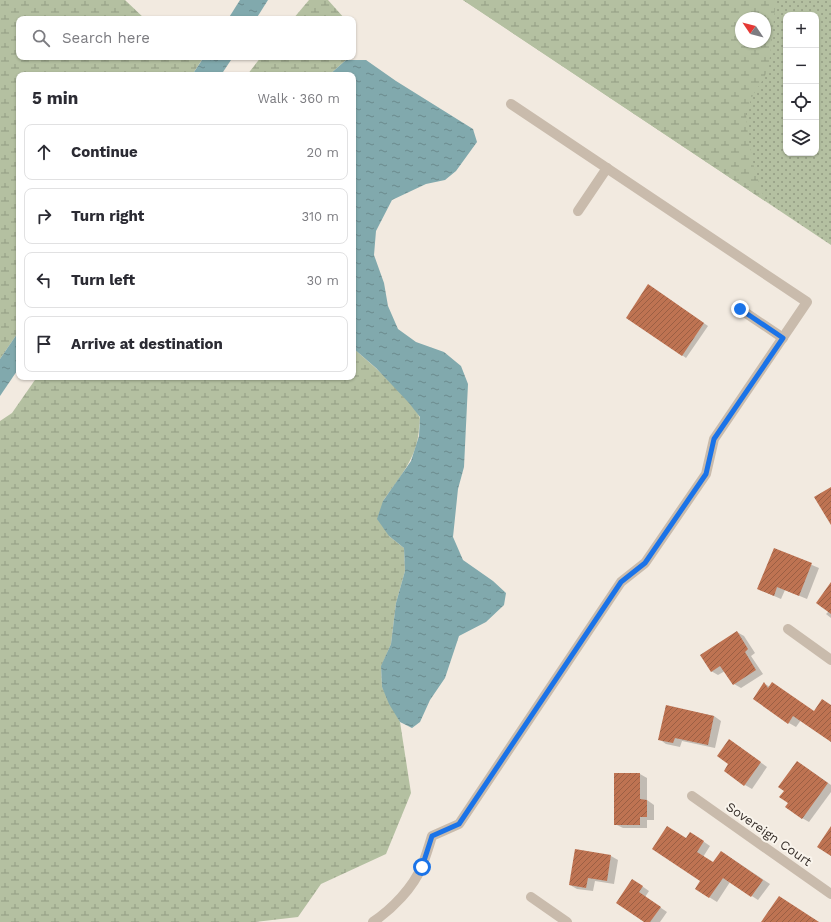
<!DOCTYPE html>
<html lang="en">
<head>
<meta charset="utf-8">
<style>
  body { margin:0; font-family:"Work Sans",sans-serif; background:#f7f7f7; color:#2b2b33 }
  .controls { position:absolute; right:12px; top:12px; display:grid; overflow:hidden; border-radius:8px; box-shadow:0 1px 3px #0004 }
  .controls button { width:36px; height:36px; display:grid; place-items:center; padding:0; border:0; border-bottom:1px solid #e1e1e2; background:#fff; color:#2b2b33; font:20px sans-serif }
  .compass { position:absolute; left:735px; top:12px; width:36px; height:36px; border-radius:50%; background:#fff; box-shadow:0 1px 3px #0004; rotate:305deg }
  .stop { position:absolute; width:12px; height:12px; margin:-9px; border:3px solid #1a73e8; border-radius:50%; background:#fff }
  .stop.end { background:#1a73e8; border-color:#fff; box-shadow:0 1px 4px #0008 }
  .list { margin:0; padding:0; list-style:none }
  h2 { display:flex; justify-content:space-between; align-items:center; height:52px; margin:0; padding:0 16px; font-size:17px }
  h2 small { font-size:13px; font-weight:400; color:#7c7c81 }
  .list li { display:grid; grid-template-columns:26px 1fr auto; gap:12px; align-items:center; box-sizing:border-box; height:56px; margin:0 8px 8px; padding:0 8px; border:1px solid #e1e1e2; border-radius:8px }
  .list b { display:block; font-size:15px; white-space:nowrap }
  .list em { font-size:13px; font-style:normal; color:#7c7c81 }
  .icon { flex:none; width:22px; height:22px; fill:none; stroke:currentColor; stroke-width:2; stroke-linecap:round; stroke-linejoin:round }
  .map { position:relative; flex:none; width:831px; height:922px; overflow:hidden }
  .search { position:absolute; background:#fff; box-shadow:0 1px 3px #0004; left:16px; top:16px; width:340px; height:44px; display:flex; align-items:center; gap:10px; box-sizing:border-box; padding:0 14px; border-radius:8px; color:#7c7c81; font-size:15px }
  .panel { position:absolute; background:#fff; box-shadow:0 1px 3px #0004; left:16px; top:72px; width:340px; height:308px; border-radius:8px }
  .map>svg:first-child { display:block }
</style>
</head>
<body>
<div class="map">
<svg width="831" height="922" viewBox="0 0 831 922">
  <defs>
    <pattern id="grass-dots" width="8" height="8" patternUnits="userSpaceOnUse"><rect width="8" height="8" fill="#b4c0a1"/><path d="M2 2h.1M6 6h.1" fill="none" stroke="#939c83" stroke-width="1.8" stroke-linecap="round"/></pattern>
    <pattern id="wetland-marsh" width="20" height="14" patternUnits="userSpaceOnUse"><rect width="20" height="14" fill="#b4c0a1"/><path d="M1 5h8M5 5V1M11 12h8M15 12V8" fill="none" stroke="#939c83"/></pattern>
    <pattern id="water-ripples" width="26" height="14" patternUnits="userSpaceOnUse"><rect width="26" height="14" fill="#81a9ad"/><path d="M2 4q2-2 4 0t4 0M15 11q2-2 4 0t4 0" fill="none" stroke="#6b8a8d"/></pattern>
    <pattern id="building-hatch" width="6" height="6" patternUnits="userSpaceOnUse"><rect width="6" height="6" fill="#be7352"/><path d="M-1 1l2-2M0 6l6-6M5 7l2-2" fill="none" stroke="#9b5f44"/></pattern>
  </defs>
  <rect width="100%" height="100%" fill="#f2eae0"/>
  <path fill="url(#grass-dots)" fill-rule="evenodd" d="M463 0H831V245ZM786 15H816V153H786ZM741 18H765V42H741Z"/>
  <g fill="url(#wetland-marsh)" fill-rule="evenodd">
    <path d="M0 0H125L145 19H19V57L203 58 192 75H19V331L0 359Z"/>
    <path d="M309 0H328L345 19H293Z"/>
    <path d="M463 0H776L769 66 764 78 753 95 746 113 748 136 754 167 765 201ZM741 18H765V42H741Z"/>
    <path d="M261 57H346V60L329 75H247Z"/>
    <path d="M353 348C369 362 411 398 419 416 421 419 419 425 419 428 418 457 399 478 383 501L389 536 404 548 405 571 396 603 391 644 381 667 382 687 400 722 411 793 386 854 321 884 298 917 255 922H0V421L12 413 37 377H353Z"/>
  </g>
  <g fill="url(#water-ripples)">
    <path d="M240 0H268L256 19H228Z"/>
    <path d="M204 57H233L221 75H192Z"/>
    <path d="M346 60H366L396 81 473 129 477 142 456 171 445 180 426 184 392 200 376 231 374 255 384 283 388 306 398 329 416 342 444 352 461 366 468 384 464 467 458 489 453 537 463 560 493 581 506 593 504 605 486 622 459 636 445 678 430 700 420 722 412 728 400 722 389 704 382 687 381 666 391 644 396 603 405 571 404 548 389 536 377 519 383 501 411 461 419 436 420 417 409 403 376 368 353 348V75H329Z"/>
    <path d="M19 331V368L0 396V359Z"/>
  </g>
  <g fill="#0003">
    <path d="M653 288 708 326 686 358 682 355Z"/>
    <path d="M774 549 819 568 807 599 785 590 781 599 758 589Z"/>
    <path d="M831 584V618L826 614 829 611Z"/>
    <path d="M737 632 744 636 755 653 751 656 763 674 741 688 734 684 725 671 718 675 711 671Z"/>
    <path d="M765 684 814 712 831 706V741L801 720 796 727 789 723Z"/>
    <path d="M666 706 714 716 721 721 715 748 682 741 680 747 666 744 659 739Z"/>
    <path d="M737 745 767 767 752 789 745 785Z"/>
    <path d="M804 766 831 785V792L809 822 802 818 789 803Z"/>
    <path d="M640 774 647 778V800L654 805V820H647V828H623L615 824Z"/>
    <path d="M697 837 710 846 703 857 714 863 722 852 770 884 758 900 730 882 717 902 696 889 702 881 686 839Z"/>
    <path d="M611 856 618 860 614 884 595 881 593 891 577 889 570 885Z"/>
    <path d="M639 884 649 891 645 897 667 912 660 922H645L617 903Z"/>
  </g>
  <g fill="url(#building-hatch)">
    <path d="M648 284 704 323 682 356 626 318Z"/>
    <path d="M831 487V525L814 497Z"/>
    <path d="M774 548 812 563 799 596 777 587 774 596 757 589Z"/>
    <path d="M831 582V614L816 603Z"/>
    <path d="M737 631 748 649 745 652 756 670 733 685 720 666 711 672 700 655Z"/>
    <path d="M764 682 768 688 772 682 814 711 822 699 831 705V742L793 716 788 724 753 699Z"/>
    <path d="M666 705 714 716 708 745 675 738 673 743 658 740Z"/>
    <path d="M729 739 761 762 744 786 724 771 728 764 717 756Z"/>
    <path d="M797 761 828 783 802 819 785 807 788 803 779 797 784 791 778 787Z"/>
    <path d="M614 773H640V799L647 800V817H640V825H614Z"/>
    <path d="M667 826 686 838 690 832 704 841 697 852 713 862 721 851 763 880 751 897 723 878 709 898 695 889 700 881 652 849Z"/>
    <path d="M831 826V856L817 847Z"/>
    <path d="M575 849 611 855 607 881 588 878 586 888 569 885Z"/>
    <path d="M632 879 643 886 639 892 661 907 650 922H644L616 903Z"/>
    <path d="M779 896 819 922H761Z"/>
  </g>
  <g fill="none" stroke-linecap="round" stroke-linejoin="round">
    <g stroke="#c9bbac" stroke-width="10">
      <path d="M578 211 607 168"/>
      <path d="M740 309 783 338"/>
      <path d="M788 629 831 660"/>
      <path d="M692 796 831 894"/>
      <path d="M531 897 567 922"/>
      <path d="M373 922C392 909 413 888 422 866 426 856 429 846 432 836L459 824 621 582 645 563 706 474 714 439 807 302 511 104"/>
    </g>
  </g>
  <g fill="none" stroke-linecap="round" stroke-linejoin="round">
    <path stroke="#1a73e8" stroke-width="5" d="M422 867 432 836 459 824 621 582 645 563 706 474 714 439 783 338 740 309"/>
  </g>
  <g text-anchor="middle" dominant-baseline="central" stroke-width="4" stroke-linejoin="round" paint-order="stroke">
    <g font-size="13" fill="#38302b" stroke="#f9f4ec">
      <text transform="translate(769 834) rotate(35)">Sovereign Court</text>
    </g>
  </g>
</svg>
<div class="controls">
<button>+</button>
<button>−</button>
<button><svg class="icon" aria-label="locate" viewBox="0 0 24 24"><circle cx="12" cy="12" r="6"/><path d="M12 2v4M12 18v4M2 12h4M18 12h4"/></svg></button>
<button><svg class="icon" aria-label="layers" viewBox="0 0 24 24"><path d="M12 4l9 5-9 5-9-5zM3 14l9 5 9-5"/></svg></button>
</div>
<svg class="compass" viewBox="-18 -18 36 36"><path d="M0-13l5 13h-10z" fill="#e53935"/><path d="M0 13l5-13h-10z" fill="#7c7c81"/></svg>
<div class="stop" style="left:422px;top:867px"></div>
<div class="stop end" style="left:740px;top:309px"></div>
<div class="search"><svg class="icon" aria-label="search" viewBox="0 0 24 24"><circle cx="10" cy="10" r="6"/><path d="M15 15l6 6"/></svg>Search here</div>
<section class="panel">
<h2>5 min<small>Walk · 360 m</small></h2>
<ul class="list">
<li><svg class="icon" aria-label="ahead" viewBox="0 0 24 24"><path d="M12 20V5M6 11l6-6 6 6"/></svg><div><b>Continue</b></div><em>20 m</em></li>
<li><svg class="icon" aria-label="right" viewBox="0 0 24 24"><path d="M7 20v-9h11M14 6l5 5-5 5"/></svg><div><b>Turn right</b></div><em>310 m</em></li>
<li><svg class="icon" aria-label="left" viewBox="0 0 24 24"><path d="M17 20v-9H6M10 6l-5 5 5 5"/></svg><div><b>Turn left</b></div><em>30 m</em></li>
<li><svg class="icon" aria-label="arrive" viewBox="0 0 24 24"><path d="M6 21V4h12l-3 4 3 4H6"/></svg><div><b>Arrive at destination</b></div></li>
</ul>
</section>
</div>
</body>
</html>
